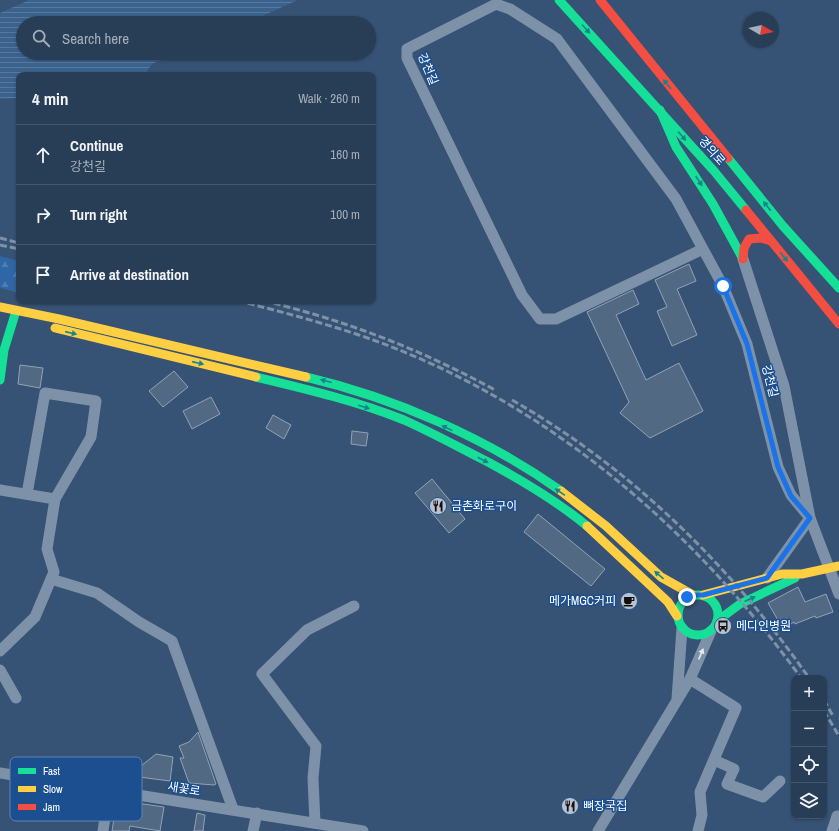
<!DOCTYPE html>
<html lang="en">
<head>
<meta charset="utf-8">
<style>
  body { margin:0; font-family:"Archivo Narrow","Noto Sans KR",sans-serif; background:#344961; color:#f1f3f6 }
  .controls { position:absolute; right:12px; bottom:12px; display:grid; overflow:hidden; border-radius:8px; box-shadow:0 1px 3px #0004 }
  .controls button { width:36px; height:36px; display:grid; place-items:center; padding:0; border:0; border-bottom:1px solid #44576d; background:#283e57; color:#f1f3f6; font:20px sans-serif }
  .compass { position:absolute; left:743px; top:12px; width:36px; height:36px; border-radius:50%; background:#283e57; box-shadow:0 1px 3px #0004; rotate:99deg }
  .stop { position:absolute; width:12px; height:12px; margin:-9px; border:3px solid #1a73e8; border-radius:50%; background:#fff }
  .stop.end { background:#1a73e8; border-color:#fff; box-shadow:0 1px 4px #0008 }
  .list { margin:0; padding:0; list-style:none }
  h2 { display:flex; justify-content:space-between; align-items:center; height:52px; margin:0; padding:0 16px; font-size:17px }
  h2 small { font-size:13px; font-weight:400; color:#a5aeba }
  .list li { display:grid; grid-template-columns:26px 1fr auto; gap:12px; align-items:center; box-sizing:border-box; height:60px; padding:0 16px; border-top:1px solid #44576d }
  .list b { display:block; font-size:15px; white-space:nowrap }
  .list p { margin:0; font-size:13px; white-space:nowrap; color:#a5aeba }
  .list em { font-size:13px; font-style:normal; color:#a5aeba }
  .icon { flex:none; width:22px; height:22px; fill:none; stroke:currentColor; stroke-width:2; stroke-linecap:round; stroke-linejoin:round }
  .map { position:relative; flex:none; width:839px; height:831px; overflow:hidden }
  .search { position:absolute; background:#283e57; box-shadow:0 1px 3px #0004; left:16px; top:16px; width:360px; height:44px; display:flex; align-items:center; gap:10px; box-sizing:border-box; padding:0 14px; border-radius:22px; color:#a5aeba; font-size:15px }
  .panel { position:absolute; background:#283e57; box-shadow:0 1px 3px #0004; left:16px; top:72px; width:360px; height:232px; border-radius:8px }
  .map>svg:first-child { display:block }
</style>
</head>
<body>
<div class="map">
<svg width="839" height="831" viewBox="0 0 839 831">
  <defs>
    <pattern id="forest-firs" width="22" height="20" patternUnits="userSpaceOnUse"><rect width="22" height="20" fill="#2f66a5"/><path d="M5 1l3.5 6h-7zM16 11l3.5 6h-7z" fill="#4e7db2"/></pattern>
    <pattern id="water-rules" width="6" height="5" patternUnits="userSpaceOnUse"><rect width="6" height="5" fill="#3b618d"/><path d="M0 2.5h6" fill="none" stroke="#58799e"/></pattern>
  </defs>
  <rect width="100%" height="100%" fill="#365274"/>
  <path fill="url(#forest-firs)" d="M0 256 19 261V293L0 288Z"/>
  <path fill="url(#water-rules)" d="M29 0H298L247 23H23V53H177L152 64 144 75H117L116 72 106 75H19V98L0 99V13Z"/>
  <g fill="#526984" stroke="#92a2b6">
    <path d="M689 264 696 281 677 289 697 335 672 346 657 311 667 307 655 280Z"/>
    <path d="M633 290 639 304 616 315 646 380 679 363 703 411 650 438 620 413 629 402 587 312Z"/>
    <path d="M20 365 43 368 40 388 18 384Z"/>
    <path d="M174 371 188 387 163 407 149 391Z"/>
    <path d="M211 397 220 414 192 429 183 411Z"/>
    <path d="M273 415 291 425 284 439 266 428Z"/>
    <path d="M352 431 368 433 366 446 351 444Z"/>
    <path d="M432 479 465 519 449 533 415 493Z"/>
    <path d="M538 514 605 569 591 586 524 532Z"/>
    <path d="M798 587 805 602 826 594 833 612 816 618 815 616 795 624 794 622 783 629 768 603Z"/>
    <path d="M198 732 216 784 214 785 189 783 180 758H184L179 746 189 742Z"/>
    <path d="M156 754 173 757 170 781 139 777 141 766Z"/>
    <path d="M123 801 164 807 160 831 130 826 129 831H112L116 805Z"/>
    <path d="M197 813 205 815 203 831H194Z"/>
  </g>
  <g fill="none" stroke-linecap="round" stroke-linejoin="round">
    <g stroke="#7d92a8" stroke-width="11">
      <path d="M703 249 676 199 557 39 510 9 496 4 407 49V58L522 295 540 319H556L703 249 723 286 747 344 778 467 791 495 810 518 767 578"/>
      <path d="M743 259 784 386 810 518 839 594"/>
      <path d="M0 490 55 499 91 437 96 401 45 393 27 494"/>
      <path d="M51 579 97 593 139 622 172 641 233 809"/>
      <path d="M0 651 35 617 54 572 47 549 55 499"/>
      <path d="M0 670 16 698"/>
      <path d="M690 679 736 708 700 792 702 815 698 831"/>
      <path d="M677 699 682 628"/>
      <path d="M714 760 734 769 727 784 763 797 780 781"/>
      <path d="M0 773 363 831"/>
      <path d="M315 823 313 778 316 746 262 674 307 630 354 606"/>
      <path d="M103 831 109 791"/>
      <path d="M253 831 257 813"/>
      <path d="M598 831 690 679 711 631"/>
      <path d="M832 831 837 816"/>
    </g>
    <g stroke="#16e098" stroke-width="9">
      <path d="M559 0 714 171 746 210"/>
      <path d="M660 110 676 147 713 204 743 259"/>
      <path d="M728 158 783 226 839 288"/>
      <path d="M256 377C306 389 357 401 404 420 433 433 460 448 488 462 523 481 557 501 587 526"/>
      <path d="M306 377C395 398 486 438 561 491"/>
      <path d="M0 380 4 350 16 311"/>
      <circle cx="698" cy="615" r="20"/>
      <path d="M717 621 740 604 795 578"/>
    </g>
    <g stroke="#ffcf43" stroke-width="9">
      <path d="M0 307 59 319 306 377"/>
      <path d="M55 328 256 377"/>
      <path d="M561 491 606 526 661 577 693 595"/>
      <path d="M587 526 668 602 677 616"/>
      <path d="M703 595 782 574H802L839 566"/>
    </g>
    <g stroke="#f24e42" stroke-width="9">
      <path d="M600 0 728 158"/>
      <path d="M746 210 839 324"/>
      <path d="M743 259 744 248 749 239 761 238 771 241"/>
    </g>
    <g stroke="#7e92a7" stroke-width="3" stroke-dasharray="7 3" stroke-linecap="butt">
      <path d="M0 238 19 243"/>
      <path d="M0 245 19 249"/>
      <path d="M238 301C279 311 320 322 359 335 541 397 690 524 801 678"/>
      <path d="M264 301C345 320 422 350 495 390"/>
      <path d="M512 400C631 468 731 566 809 678"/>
      <path d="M824 700 833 716"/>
      <path d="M824 711 839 736"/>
    </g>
  </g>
  <defs><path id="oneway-solid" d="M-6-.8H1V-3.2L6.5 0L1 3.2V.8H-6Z"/></defs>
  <g fill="#198292">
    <use href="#oneway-solid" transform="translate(586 29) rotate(48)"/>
    <use href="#oneway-solid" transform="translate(667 84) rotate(-129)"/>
    <use href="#oneway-solid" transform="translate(682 136) rotate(49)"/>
    <use href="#oneway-solid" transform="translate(699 181) rotate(57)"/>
    <use href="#oneway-solid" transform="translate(767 206) rotate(-129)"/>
    <use href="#oneway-solid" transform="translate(784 257) rotate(51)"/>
    <use href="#oneway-solid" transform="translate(71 333) rotate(13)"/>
    <use href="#oneway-solid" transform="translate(198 363) rotate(13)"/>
    <use href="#oneway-solid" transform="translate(326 381) rotate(-165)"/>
    <use href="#oneway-solid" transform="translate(364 407) rotate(18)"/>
    <use href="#oneway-solid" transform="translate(447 428) rotate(-154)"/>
    <use href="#oneway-solid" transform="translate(483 460) rotate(28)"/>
    <use href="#oneway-solid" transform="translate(560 492) rotate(-146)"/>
    <use href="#oneway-solid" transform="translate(659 575) rotate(-140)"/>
    <use href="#oneway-solid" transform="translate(750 599) rotate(-24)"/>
  </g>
  <use fill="#e5e9ee" href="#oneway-solid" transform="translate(701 654) rotate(-67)"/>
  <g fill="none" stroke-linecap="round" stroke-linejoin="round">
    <path stroke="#1a73e8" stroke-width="5" d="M687 597 693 595H703L767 578 810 518 791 496 778 467 747 344 723 286"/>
  </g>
  <defs>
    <g id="restaurant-disc" transform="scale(0.9)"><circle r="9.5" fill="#b9c2ce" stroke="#1b4f8f"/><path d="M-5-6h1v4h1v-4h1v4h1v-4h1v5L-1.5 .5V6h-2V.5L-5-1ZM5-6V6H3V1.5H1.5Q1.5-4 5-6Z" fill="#111"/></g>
    <g id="cafe-disc" transform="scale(0.9)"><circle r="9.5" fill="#b9c2ce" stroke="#1b4f8f"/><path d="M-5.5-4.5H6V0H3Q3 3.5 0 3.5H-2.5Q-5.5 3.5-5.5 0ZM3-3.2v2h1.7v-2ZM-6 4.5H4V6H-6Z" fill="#111"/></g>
    <g id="bus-disc" transform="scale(0.9)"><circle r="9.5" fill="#b9c2ce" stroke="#1b4f8f"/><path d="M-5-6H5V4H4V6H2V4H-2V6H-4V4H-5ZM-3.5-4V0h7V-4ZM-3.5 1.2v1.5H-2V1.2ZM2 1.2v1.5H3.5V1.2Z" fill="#111"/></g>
  </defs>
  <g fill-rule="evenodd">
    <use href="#restaurant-disc" x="438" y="506"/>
    <use href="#cafe-disc" x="629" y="601"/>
    <use href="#bus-disc" x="723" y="626"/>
    <use href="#restaurant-disc" x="570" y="806"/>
  </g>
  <g text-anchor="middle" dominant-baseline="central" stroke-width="3" stroke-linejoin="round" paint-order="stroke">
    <g font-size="12" fill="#fff" stroke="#1b4f8f">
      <text transform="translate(428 69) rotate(67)">강천길</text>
      <text transform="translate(712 151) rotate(49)">경의로</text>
      <text transform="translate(770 381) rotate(76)">강천길</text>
      <text transform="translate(184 789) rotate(9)">새꽃로</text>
    </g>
    <g font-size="12" fill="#fff" stroke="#1b4f8f" text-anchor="start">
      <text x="451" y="506">금촌화로구이</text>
      <text x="616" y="601" text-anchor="end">메가MGC커피</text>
      <text x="736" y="626">메디인병원</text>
      <text x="583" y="806">뼈장국집</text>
    </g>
  </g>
  <rect x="10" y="757" width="132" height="64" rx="6" fill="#1b4f8f" stroke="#5f84b1" stroke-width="1"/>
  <rect x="18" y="768" width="18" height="6" fill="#16e098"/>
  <rect x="18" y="786" width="18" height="6" fill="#ffcf43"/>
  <rect x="18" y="804" width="18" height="6" fill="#f24e42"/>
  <g font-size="11" fill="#fff">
    <text x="43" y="775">Fast</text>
    <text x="43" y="793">Slow</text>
    <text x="43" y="811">Jam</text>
  </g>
</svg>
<div class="controls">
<button>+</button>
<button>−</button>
<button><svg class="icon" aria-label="locate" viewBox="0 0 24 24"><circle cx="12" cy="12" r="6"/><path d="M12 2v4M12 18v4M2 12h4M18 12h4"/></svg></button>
<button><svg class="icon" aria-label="layers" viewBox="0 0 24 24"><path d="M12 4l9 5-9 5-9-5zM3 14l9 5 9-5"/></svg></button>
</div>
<svg class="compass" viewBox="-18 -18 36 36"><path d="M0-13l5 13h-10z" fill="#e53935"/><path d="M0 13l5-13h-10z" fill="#a5aeba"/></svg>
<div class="stop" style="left:723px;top:286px"></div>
<div class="stop end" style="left:687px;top:597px"></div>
<div class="search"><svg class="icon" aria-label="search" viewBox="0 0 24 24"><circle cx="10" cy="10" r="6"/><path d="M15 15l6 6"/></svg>Search here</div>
<section class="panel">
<h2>4 min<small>Walk · 260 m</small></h2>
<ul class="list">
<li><svg class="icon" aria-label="ahead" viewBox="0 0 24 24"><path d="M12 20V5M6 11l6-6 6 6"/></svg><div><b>Continue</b><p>강천길</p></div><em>160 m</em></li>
<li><svg class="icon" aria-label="right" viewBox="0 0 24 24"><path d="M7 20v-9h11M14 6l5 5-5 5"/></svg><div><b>Turn right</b></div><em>100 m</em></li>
<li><svg class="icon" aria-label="arrive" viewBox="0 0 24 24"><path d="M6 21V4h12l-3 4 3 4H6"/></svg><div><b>Arrive at destination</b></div></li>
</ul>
</section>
</div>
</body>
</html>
